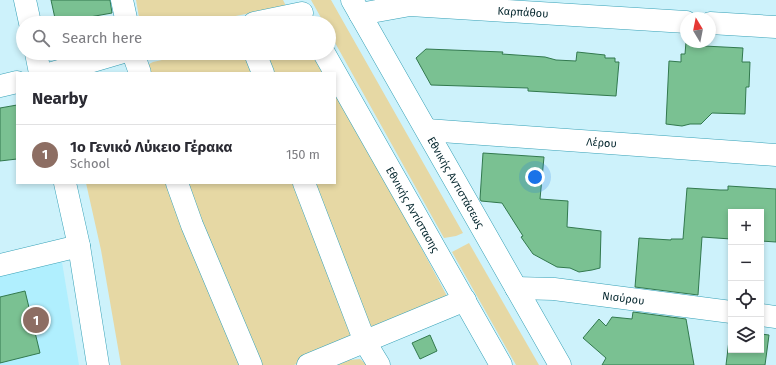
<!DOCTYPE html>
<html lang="en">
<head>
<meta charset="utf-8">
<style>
  body { margin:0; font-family:"Fira Sans",sans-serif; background:#f2f2f3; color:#2b2b33 }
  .controls { position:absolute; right:12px; bottom:12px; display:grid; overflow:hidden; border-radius:0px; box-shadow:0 2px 6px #0003 }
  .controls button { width:36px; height:36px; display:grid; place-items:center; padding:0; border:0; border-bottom:1px solid #e1e1e2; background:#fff; color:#2b2b33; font:20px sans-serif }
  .compass { position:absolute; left:680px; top:12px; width:36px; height:36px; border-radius:50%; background:#fff; box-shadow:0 2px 6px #0003; rotate:350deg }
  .you { position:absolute; left:535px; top:177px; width:14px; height:14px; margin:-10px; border:3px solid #fff; border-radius:50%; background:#1a73e8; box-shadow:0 0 0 6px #1a73e833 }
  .badge { display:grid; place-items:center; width:26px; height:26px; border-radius:50%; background:#d93025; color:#fff; font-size:13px; font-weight:700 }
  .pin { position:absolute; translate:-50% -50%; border:2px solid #fff; box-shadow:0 1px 4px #0006 }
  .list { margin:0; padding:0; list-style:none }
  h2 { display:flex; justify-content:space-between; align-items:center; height:52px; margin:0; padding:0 16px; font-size:17px }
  h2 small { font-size:13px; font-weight:400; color:#7c7c81 }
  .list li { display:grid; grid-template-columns:26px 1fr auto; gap:12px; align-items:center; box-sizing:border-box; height:60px; padding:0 16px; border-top:1px solid #e1e1e2 }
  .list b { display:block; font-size:15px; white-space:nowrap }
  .list p { margin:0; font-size:13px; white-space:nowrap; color:#7c7c81 }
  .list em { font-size:13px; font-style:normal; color:#7c7c81 }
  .icon { flex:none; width:22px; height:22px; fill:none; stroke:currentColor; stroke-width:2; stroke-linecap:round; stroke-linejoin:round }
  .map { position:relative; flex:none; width:776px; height:365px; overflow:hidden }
  .search { position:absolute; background:#fff; box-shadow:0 2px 6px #0003; left:16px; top:16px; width:320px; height:44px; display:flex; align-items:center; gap:10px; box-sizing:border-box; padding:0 14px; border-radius:22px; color:#7c7c81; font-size:15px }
  .panel { position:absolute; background:#fff; box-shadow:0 2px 6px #0003; left:16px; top:72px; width:320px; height:112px; border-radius:0px }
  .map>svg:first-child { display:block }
</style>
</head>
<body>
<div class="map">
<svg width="776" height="365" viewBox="0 0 776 365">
  <rect width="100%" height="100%" fill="#cdf2fb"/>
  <path fill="#b0effe" d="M62 262 79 365H0V276Z"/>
  <g fill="#e6d8a4">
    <path d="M136 0H283L286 6 200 23H140Z"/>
    <path d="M311 0H331L463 233 456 236 444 238 329 32V23H324Z"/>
    <path d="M193 53H249L256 73H149V64L153 62Z"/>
    <path d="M264 53H317L328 73H271Z"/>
    <path d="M335 86 448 298 370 332 313 183H335Z"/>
    <path d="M86 183H167L241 365H121L101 250Z"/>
    <path d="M182 183H298L355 338 294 365H256Z"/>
    <path d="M469 243 539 365H516L452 252Z"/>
    <path d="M360 359 367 365H337L349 360Z"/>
  </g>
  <g fill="#7ac192" stroke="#32794e">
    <path d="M51 0H110L112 13 56 23Z"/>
    <path d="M686 42H704V46L743 48 742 62H750L749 87H746L745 114 712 113 701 124H690L682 126 666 124 669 61 681 62V54H685Z"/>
    <path d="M426 49 503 52 502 54 545 57 556 60 576 61 577 52 605 55V58H615V62H619L616 96 528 91V88L431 85 416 58Z"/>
    <path d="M17 105V159L0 161V108Z"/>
    <path d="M483 153 544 157 540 199 568 201 567 227 601 231 600 268 592 270 579 272 570 268 557 267 533 254 521 237 523 236 502 203 481 201 480 199Z"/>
    <path d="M728 186 776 189V242L761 241V212H731V239L702 237 698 295 635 287 639 238 671 240V239H683L687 188 720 190H728Z"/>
    <path d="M25 291 40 353 0 363V297Z"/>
    <path d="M633 312 686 319 694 365H602L606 358 583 338 599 319 606 326 612 317 632 319Z"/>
    <path d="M730 332 731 350H761V334L769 335 765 365H726Z"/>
    <path d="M430 335 437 351 420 359 412 343Z"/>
  </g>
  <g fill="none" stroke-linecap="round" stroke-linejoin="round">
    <g stroke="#36a1b7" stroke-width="23">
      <g id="minor">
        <path d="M25 0 30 23"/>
        <path d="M122 0 127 23"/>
        <path id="s1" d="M360 14 410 5 686 22"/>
        <path d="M254 23 302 13"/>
        <path d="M710 23 776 27"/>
        <path d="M36 53 40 73"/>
        <path d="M133 53 140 73"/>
        <path d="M255 53 263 73"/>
        <path id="s2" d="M324 53 501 365"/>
        <path d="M52 73 120 53"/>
        <path d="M0 86 17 82"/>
        <path id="s3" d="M427 130 776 155"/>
        <path d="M65 183 79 246 98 365"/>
        <path d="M177 183 192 225 251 365"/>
        <path d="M304 183 365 342 379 365"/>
        <path d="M0 265 79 246"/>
        <path id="s4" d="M516 288 554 289 731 312"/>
        <path d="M761 315 776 317"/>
        <path d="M308 365 465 300"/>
      </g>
    </g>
    <g stroke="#36a1b7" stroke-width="23">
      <g id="tertiary">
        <path id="s5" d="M352 0 560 365"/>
      </g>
    </g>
    <use href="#minor" stroke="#fff" stroke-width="22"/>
    <use href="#tertiary" stroke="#fff" stroke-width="22"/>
  </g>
  <g text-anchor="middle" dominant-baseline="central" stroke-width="3.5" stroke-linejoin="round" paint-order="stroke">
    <g font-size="11" fill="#05272e" stroke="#cdf2fb">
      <text stroke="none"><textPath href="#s1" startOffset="164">Καρπάθου</textPath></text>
      <text stroke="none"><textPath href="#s3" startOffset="175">Λέρου</textPath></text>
      <text stroke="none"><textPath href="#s5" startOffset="210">Εθνικής Αντιστάσεως</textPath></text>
      <text stroke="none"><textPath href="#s2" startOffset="180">Εθνικής Αντίστασης</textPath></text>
      <text stroke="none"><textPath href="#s4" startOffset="108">Νισύρου</textPath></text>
    </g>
  </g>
</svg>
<div class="controls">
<button>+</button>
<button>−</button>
<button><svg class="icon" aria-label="locate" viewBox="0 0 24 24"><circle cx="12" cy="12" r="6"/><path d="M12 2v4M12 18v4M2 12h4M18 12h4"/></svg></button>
<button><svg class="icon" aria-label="layers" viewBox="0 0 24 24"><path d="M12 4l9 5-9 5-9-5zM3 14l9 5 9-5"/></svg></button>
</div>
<svg class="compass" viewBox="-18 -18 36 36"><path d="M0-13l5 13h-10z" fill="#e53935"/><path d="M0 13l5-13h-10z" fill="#7c7c81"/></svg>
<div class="you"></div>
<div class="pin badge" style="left:36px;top:320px;background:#8d6e63">1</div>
<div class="search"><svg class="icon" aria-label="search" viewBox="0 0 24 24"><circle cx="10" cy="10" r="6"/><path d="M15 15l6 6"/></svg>Search here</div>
<section class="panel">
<h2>Nearby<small></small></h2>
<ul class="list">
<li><span class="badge" style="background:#8d6e63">1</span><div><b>1ο Γενικό Λύκειο Γέρακα</b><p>School</p></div><em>150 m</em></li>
</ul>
</section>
</div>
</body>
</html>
